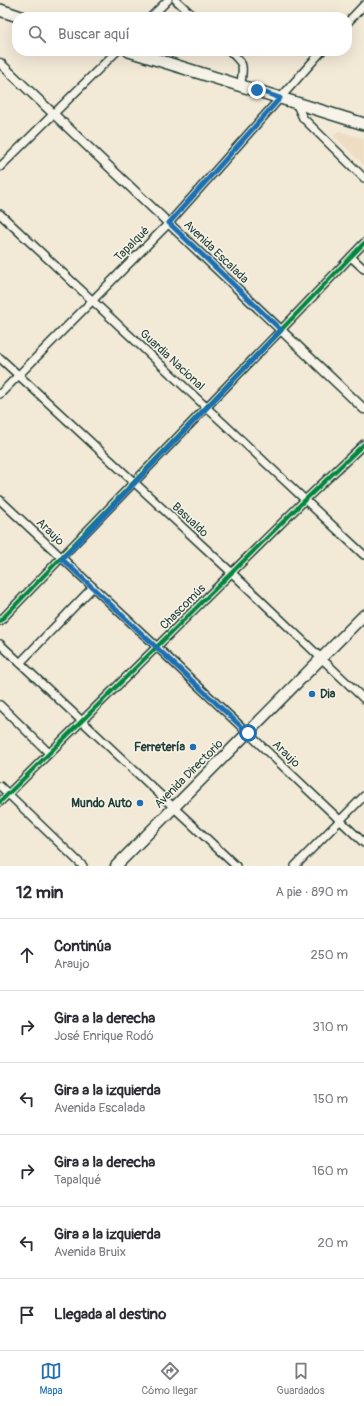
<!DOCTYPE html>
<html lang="es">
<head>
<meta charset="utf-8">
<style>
  body { margin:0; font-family:Pangolin,sans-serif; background:#f2f2f3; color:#2b2b33 }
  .stop { position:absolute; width:12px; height:12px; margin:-9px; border:3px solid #1f6fb2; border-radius:50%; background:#fff }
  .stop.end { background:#1f6fb2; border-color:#fff; box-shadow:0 1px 4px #0008 }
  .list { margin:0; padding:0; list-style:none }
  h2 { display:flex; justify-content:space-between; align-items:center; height:52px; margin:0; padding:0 16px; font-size:17px }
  h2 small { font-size:13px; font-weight:400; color:#7c7c81 }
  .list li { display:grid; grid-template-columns:26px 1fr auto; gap:12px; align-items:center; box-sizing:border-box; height:72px; padding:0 16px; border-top:1px solid #e1e1e2 }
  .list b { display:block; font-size:15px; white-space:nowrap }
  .list p { margin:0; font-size:13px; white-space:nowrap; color:#7c7c81 }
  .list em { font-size:13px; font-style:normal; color:#7c7c81 }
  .icon { flex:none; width:22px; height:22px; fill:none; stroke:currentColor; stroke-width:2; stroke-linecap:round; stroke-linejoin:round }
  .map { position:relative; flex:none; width:364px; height:866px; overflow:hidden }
  .search { position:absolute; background:#fff; box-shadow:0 4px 16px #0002; left:12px; right:12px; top:12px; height:44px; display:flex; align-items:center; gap:10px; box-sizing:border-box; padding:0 14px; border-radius:16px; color:#7c7c81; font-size:15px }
  .sheet { height:484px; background:#fff }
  nav { display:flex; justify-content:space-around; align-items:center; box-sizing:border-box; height:56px; border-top:1px solid #e1e1e2; background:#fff; font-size:11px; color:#7c7c81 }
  nav a { display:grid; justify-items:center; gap:2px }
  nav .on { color:#1f6fb2 }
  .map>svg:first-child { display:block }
</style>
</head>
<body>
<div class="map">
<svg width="364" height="866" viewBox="0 0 364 866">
  <rect width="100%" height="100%" fill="#f3e9d7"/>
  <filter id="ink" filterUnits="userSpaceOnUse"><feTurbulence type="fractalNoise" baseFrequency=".025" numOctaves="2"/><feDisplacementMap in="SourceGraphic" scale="8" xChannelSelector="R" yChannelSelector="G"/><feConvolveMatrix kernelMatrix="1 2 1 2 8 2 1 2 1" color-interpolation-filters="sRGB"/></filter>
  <g filter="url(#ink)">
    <path fill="#eeddc3" d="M339 131 364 139V165L334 136Z"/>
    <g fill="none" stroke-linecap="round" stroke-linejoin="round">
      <g stroke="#1f3d34" stroke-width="10">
        <g id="minor">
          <path d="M176 0 194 17"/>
          <path d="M151 17 168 0"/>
          <path d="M347 23 364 5"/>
          <path d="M230 51C247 68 242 64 241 86"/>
          <path d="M296 103 303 118 364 178"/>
          <path d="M0 167 117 51"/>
          <path d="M0 214 364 555"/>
          <path d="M351 257 364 269"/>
          <path d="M0 358 232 573 364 699"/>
          <path d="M0 394 169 223 322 51"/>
          <path d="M0 500 157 647 364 843"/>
          <path d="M0 621 281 330 364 243"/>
          <path d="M0 644 236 866"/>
          <path d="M20 663 93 587"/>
          <path d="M0 705 49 753"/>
          <path d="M0 786 83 866"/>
          <path d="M0 802 305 500 364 444"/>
          <path d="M295 866 364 796"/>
        </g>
      </g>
      <g stroke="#1f3d34" stroke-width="11">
        <path id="tertiary" d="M0 63 364 409"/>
      </g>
      <g stroke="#1f3d34" stroke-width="13">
        <path id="secondary" d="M116 866 364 615"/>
      </g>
      <g stroke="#1f3d34" stroke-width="14">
        <g id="primary">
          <path d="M0 10 21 17"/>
          <path d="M129 51 364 124"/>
        </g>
      </g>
      <use href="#minor" stroke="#f7f3e8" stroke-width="7"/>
      <use href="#tertiary" stroke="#f7f3e8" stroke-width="8"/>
      <use href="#secondary" stroke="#f7f3e8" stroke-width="10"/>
      <use href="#primary" stroke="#f7f3e8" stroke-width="11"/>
      <g stroke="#f7f3e8" stroke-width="6">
        <g id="cycleway">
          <path d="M0 621 281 330 364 243"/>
          <path d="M0 802 305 500 364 444"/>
        </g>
      </g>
      <use href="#cycleway" stroke="#00873e" stroke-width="4"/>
    </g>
  </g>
  <g fill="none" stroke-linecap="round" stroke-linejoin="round" filter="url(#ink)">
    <path stroke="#1f6fb2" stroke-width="5" d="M248 733 62 559 281 330 169 223 280 98 257 90"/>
  </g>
  <g fill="#1f6fb2" stroke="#f7f3e8" stroke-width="1.5">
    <circle cx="312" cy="694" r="4"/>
    <circle cx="193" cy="747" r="4"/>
    <circle cx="140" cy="803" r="4"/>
  </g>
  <g text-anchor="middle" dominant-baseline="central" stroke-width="3" stroke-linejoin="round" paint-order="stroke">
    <g font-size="12" fill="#1f3d34" stroke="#f7f3e8">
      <text transform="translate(132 244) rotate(-45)">Tapalqué</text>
      <text transform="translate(216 252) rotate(44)">Avenida Escalada</text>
      <text transform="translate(172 360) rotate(43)">Guardia Nacional</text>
      <text transform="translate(190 520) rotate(43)">Basualdo</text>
      <text transform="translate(50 532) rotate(44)">Araujo</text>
      <text transform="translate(183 607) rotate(-45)">Chascomús</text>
      <text transform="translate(286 754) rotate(44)">Araujo</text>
      <text transform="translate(189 774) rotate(-45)">Avenida Directorio</text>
    </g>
    <g font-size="12" font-weight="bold" fill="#1f3d34" stroke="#f7f3e8" text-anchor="end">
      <text x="320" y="694" text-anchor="start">Dia</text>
      <text x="185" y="747">Ferretería</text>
      <text x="132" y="803">Mundo Auto</text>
    </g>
  </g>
</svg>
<div class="stop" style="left:248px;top:733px"></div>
<div class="stop end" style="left:257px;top:90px"></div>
<div class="search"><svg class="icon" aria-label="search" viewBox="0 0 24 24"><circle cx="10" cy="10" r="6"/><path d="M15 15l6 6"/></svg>Buscar aquí</div>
</div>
<section class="sheet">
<h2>12 min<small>A pie · 890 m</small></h2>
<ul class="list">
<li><svg class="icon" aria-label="ahead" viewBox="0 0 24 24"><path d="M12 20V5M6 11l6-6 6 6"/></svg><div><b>Continúa</b><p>Araujo</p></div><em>250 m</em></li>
<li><svg class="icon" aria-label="right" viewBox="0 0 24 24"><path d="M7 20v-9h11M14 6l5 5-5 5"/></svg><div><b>Gira a la derecha</b><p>José Enrique Rodó</p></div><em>310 m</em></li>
<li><svg class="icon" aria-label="left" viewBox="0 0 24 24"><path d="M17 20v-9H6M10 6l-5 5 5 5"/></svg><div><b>Gira a la izquierda</b><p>Avenida Escalada</p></div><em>150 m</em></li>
<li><svg class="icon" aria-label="right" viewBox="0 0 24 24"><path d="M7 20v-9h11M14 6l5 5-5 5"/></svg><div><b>Gira a la derecha</b><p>Tapalqué</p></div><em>160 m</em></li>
<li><svg class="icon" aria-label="left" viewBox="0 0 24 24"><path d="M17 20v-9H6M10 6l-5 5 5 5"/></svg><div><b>Gira a la izquierda</b><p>Avenida Bruix</p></div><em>20 m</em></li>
<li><svg class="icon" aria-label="arrive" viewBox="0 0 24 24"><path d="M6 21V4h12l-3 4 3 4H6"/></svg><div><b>Llegada al destino</b></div></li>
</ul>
</section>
<nav>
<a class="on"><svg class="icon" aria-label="map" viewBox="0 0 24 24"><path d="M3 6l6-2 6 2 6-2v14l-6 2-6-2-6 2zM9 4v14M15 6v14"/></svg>Mapa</a>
<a><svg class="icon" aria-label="directions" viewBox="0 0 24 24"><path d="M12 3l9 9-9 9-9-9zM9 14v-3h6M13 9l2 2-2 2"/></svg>Cómo llegar</a>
<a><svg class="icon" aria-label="saved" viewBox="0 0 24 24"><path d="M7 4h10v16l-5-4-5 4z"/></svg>Guardados</a>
</nav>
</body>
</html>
